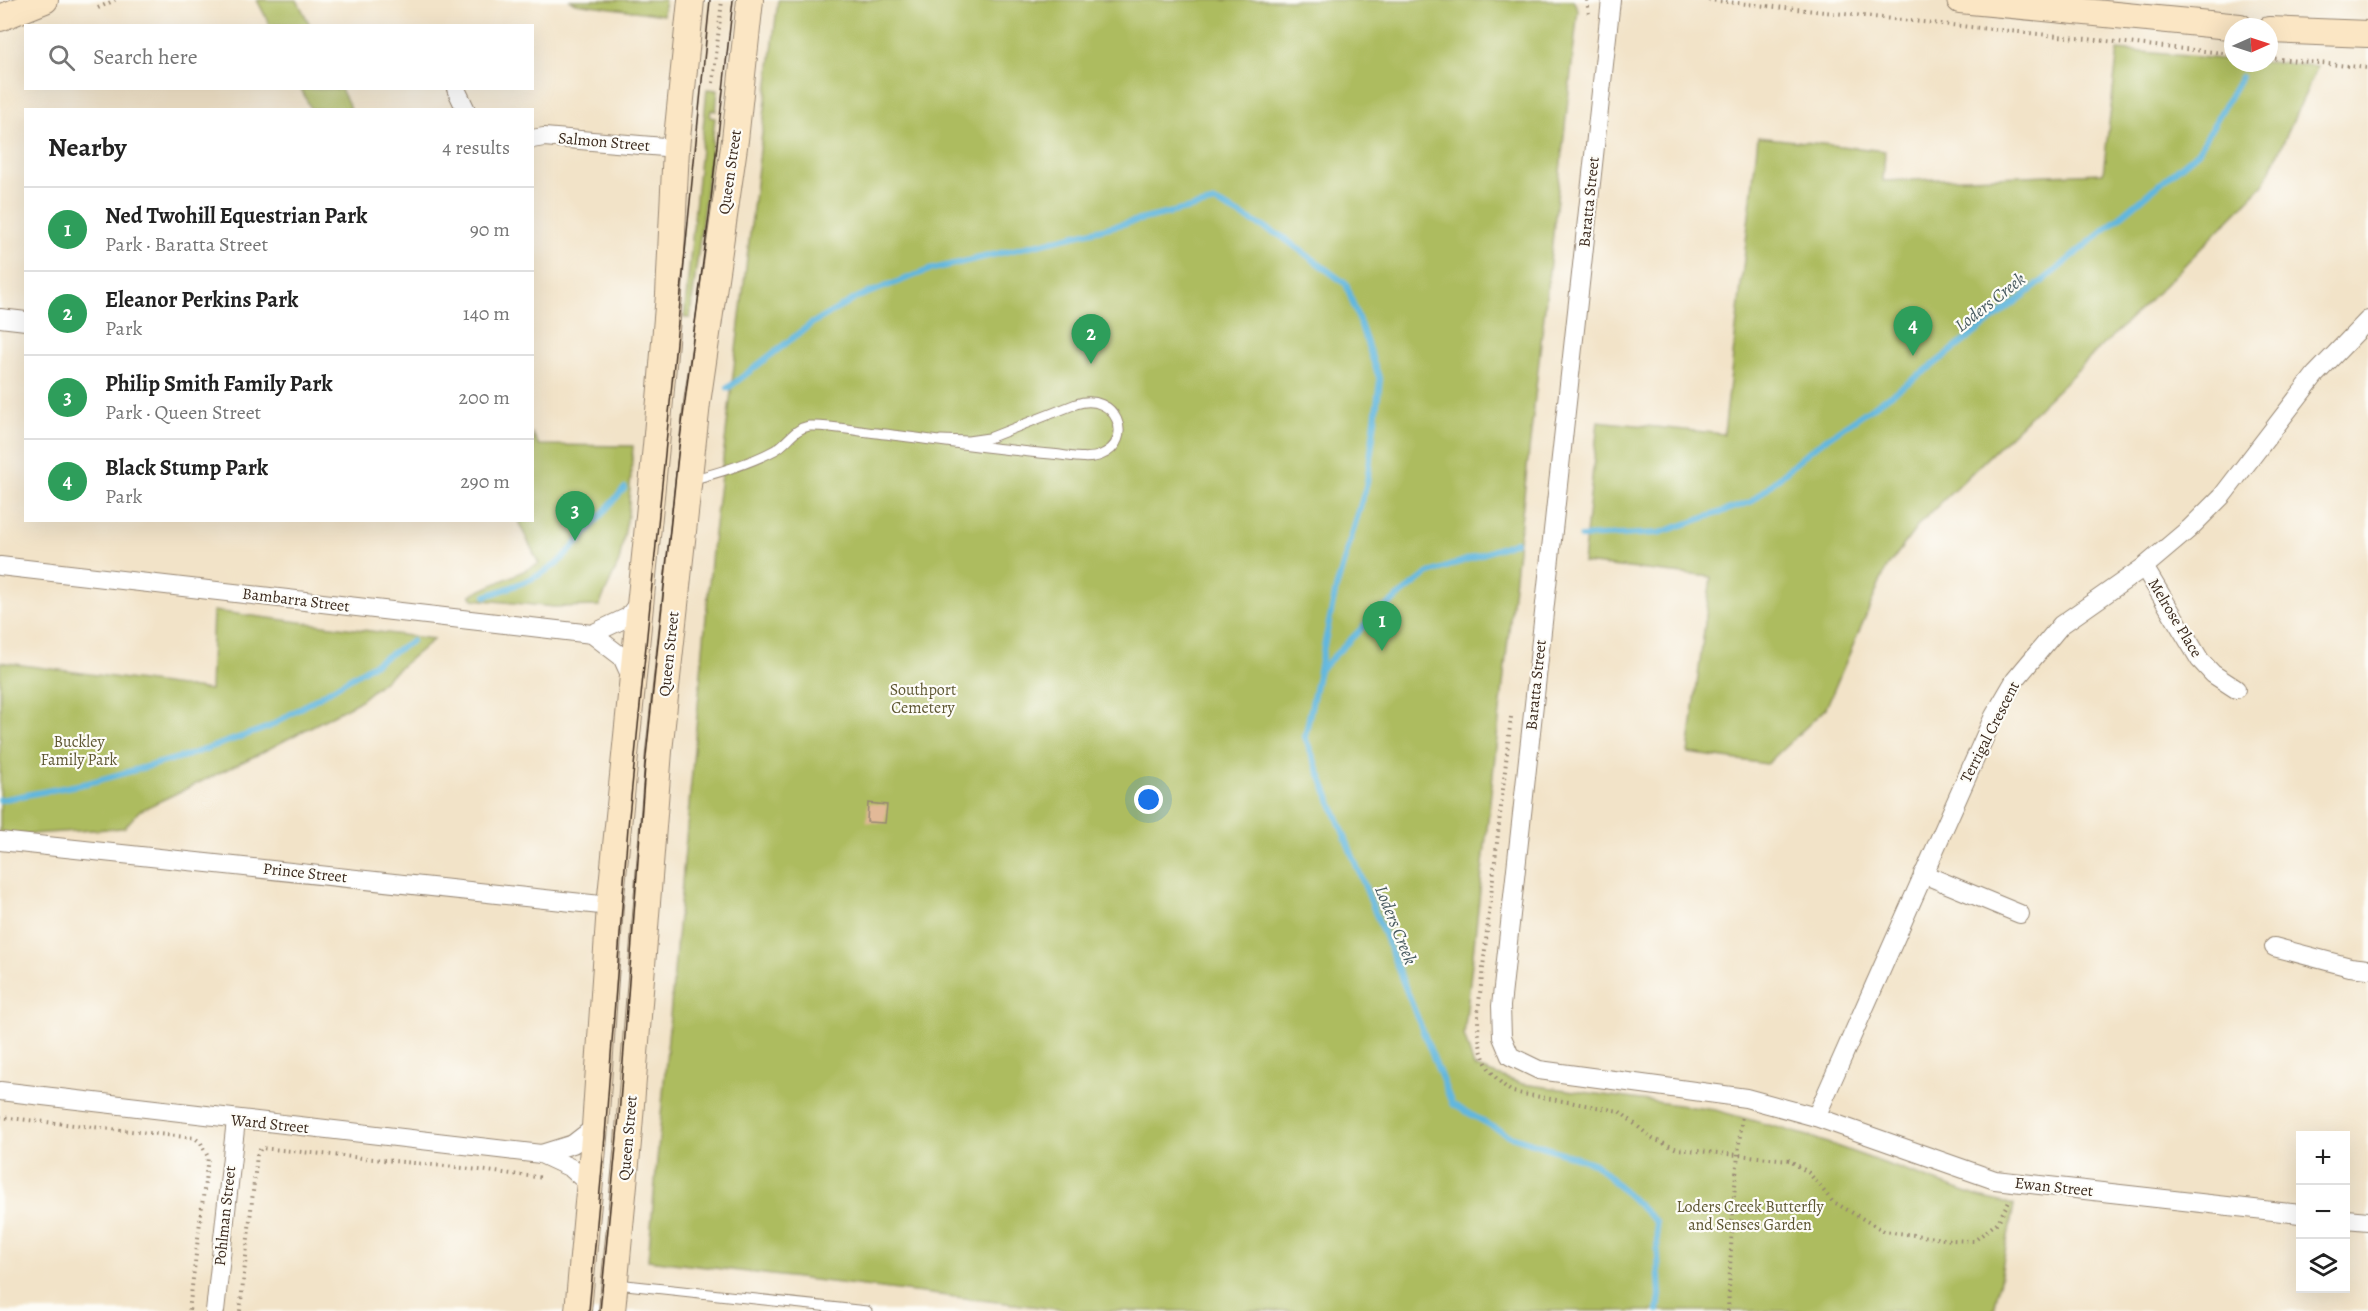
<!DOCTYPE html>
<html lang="en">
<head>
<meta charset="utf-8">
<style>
  body { margin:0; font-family:Alegreya,serif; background:#f2f2f2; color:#222 }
  .controls { position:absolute; right:18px; bottom:18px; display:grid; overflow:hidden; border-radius:0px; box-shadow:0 6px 24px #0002 }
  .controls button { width:54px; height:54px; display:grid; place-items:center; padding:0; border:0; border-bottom:2px solid #e0e0e0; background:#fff; color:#222; font:30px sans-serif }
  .compass { position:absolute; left:2224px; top:18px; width:54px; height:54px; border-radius:50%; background:#fff; box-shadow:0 6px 24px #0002; rotate:87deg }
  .you { position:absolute; left:1149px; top:800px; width:21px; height:21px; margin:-15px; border:4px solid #fff; border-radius:50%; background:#1a73e8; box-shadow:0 0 0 9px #1a73e833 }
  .badge { display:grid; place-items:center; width:39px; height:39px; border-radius:50%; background:#7c3aed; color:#fff; font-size:20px; font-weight:700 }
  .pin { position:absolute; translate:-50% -50px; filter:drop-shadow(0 2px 3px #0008) }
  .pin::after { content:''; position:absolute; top:32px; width:21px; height:18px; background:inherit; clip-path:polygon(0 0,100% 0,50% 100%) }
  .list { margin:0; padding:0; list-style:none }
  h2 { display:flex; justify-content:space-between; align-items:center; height:78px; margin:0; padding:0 24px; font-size:26px }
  h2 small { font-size:20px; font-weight:400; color:#767676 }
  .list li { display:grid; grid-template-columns:39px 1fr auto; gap:18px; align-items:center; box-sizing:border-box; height:84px; padding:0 24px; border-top:2px solid #e0e0e0 }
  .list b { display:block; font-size:22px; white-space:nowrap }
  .list p { margin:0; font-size:20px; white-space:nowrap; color:#767676 }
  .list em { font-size:20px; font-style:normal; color:#767676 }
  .icon { flex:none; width:33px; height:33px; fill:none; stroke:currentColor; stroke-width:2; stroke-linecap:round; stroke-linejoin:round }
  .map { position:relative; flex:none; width:2368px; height:1311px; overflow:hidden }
  .search { position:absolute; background:#fff; box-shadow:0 6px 24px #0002; left:24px; top:24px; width:510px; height:66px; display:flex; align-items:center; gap:15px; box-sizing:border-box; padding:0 21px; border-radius:0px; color:#767676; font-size:22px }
  .panel { position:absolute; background:#fff; box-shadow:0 6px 24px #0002; left:24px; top:108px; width:510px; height:414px; border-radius:0px }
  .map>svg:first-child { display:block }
</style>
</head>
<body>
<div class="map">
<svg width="2368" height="1311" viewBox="0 0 2368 1311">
  <rect width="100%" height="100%" fill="#fdfcf7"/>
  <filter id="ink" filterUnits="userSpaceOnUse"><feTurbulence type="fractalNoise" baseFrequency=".0167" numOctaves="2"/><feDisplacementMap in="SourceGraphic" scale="12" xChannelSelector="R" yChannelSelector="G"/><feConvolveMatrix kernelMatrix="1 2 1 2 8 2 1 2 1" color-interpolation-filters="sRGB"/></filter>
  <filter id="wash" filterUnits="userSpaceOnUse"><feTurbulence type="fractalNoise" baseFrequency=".008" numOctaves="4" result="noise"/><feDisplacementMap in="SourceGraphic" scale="24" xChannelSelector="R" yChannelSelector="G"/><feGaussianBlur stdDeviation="1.35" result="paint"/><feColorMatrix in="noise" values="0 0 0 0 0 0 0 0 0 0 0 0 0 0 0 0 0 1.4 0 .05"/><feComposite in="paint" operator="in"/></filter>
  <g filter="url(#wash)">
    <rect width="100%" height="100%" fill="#f2e3c8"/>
    <g fill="#adbc5e" stroke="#74733e" stroke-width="1.5">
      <path d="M257 0H297L310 25H270Z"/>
      <path d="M569 0H665L663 15 575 3Z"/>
      <path d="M778 0H1573L1578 10 1464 1035 1474 1067 1523 1084 1715 1110 1805 1135 1979 1197 2014 1205 1994 1311H1072L648 1260 712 550Z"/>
      <path d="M2118 50 2233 60V63L2269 62 2318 66 2264 184 2159 291 1920 523 1886 569 1826 708 1767 764 1688 753 1711 577 1583 563 1598 421 1724 434 1758 137 1885 151 1883 181 2103 173Z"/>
      <path d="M301 89H341L351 109H311Z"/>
      <path d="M707 89 718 90 716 111 711 110 710 117 715 118 690 318H684Z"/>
      <path d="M533 434 539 445 633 446 628 515 619 562 599 606 554 607 473 599 470 595 539 564 518 521 532 520Z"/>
      <path d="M213 611 434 639 358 702 255 756 139 811 124 828 0 836V662L210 690Z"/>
    </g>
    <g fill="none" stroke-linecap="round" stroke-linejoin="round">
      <g stroke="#62b7de" stroke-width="6">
        <path d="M728 388 811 324 858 297 929 270 1215 202 1281 236 1346 284 1380 380 1367 483 1336 589 1305 737 1452 1104 1508 1135 1596 1164 1656 1222 1660 1295 1658 1311"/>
        <path d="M1581 537 1659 533 1751 502 1813 448 1924 372 2044 280 2198 152 2241 77"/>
        <path d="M486 596C511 587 545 577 564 557 585 536 604 510 625 488"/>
        <path d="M1320 670 1374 616 1427 574 1516 542"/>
        <path d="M0 800 88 783 189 755 269 727 412 641"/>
      </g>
    </g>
    <g id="blocks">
      <path fill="#e2b998" d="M868 803 887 805 885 823 867 822Z"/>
    </g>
  </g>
  <g filter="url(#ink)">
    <use href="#blocks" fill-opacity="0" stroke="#968673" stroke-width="1.5"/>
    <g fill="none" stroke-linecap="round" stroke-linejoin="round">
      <g stroke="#968673" stroke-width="11">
        <g id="lane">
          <path d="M690 480C718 473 749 464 775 450 788 443 793 429 809 426 831 425 855 431 877 433 935 440 993 449 1051 454 1066 455 1087 461 1101 455 1136 441 1116 391 1076 404L989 438 968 441 941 440"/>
          <path d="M617 1284 867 1311"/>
        </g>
      </g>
      <g stroke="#968673" stroke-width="20">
        <g id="street">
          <path d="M1611 0 1501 1006 1502 1037 1510 1056 1539 1070 1746 1098 1816 1117 1995 1180 2300 1214"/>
          <path d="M456 89 466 110"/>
          <path d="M532 139 544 137 676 148"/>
          <path d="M0 318 26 321"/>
          <path d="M0 566 592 634 622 657 632 679"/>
          <path d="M2144 567 2200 660 2213 674 2236 689"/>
          <path d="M592 634 628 617 640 601"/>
          <path d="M0 841 610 906"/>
          <path d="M1923 874 2020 914"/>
          <path d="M2274 947 2350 967 2368 969"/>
          <path d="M0 1091 541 1154 571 1168 590 1185"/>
          <path d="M1816 1117 1994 716 2015 680 2061 625 2144 567 2189 529 2222 496 2315 375 2368 320"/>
          <path d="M541 1154 573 1144 595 1127"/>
          <path d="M2346 1219 2368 1221"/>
          <path d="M215 1311 236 1120"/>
        </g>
      </g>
      <g stroke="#968673" stroke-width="28">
        <g id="secondary">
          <path d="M1960 0 2240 27"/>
          <path d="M0 18 45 0"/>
          <path d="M2269 30 2368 34"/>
          <path d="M578 1311 595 1127 610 906 656 446 669 295 676 148 691 0"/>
          <path d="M612 1311 628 1142 659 751 697 403 735 140 750 0"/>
        </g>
      </g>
      <g stroke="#968673" stroke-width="4" stroke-dasharray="1.5 4.5" stroke-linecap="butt">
        <path d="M1587 0 1589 15"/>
        <path d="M1708 0 2233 54"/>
        <path d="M98 8 115 0"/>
        <path d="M2269 58 2368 68"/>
        <path d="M713 83 722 0"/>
        <path d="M1511 717 1478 1012C1478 1048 1481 1069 1512 1092L1619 1111 1653 1139 1677 1149 1789 1160 1809 1173 1832 1201 1884 1231 1951 1240 1974 1241 1998 1222 2010 1199"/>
        <path d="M0 1117 195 1138 201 1143 208 1157 189 1311"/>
        <path d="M240 1311 257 1155 261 1148 455 1167 544 1178"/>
        <path d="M1728 1311 1733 1206 1742 1114"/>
      </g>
      <use href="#lane" stroke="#fff" stroke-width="9"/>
      <use href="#street" stroke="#fff" stroke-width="18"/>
      <use href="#secondary" stroke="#fbe6c4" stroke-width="26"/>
      <g stroke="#3b2a1e" stroke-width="1.5">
        <path d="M589 1311 605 1136 628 827 710 0"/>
        <path d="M600 1311 619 1116 645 766 678 455 710 208 733 0"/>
      </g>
    </g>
  </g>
  <g text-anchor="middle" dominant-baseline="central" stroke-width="4.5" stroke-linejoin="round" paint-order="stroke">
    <g font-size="16" fill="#3b2a1e" stroke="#fdfcf7">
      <text transform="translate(604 142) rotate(5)">Salmon Street</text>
      <text transform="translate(730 172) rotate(-82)">Queen Street</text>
      <text transform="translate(1589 202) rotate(-84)">Baratta Street</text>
      <text transform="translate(296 600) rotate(7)">Bambarra Street</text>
      <text transform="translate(2175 618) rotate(59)">Melrose Place</text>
      <text transform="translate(669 654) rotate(-84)">Queen Street</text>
      <text transform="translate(1536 685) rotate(-84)">Baratta Street</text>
      <text transform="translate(1990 732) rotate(-63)">Terrigal Crescent</text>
      <text transform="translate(305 873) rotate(6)">Prince Street</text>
      <text transform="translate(270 1124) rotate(6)">Ward Street</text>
      <text transform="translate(628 1138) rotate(-85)">Queen Street</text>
      <text transform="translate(2054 1187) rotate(6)">Ewan Street</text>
      <text transform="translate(225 1216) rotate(-84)">Pohlman Street</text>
    </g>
    <g font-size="16" fill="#5d5631" stroke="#fdfcf7">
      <text x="923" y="690">Southport<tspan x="923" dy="18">Cemetery</tspan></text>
      <text x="79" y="742">Buckley<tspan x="79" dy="18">Family Park</tspan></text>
      <text x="1750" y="1207">Loders Creek Butterfly<tspan x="1750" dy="18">and Senses Garden</tspan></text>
    </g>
    <g font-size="18" font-style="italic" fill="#495b61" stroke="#fdfcf7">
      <text transform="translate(1990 302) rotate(-38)">Loders Creek</text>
      <text transform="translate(1396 925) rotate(68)">Loders Creek</text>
    </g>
  </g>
</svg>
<div class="controls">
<button>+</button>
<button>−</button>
<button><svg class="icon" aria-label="layers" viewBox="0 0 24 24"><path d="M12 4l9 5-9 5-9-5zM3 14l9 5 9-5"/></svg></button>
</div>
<svg class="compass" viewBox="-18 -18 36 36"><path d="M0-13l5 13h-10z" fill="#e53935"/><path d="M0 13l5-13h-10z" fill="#767676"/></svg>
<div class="you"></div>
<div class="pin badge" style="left:1382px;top:651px;background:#2e9e5b">1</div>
<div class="pin badge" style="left:1091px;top:364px;background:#2e9e5b">2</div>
<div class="pin badge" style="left:575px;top:541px;background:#2e9e5b">3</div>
<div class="pin badge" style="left:1913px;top:356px;background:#2e9e5b">4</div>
<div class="search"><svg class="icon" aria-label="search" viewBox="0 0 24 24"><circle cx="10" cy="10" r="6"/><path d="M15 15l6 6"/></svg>Search here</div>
<section class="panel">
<h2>Nearby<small>4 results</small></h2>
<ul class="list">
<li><span class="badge" style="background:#2e9e5b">1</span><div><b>Ned Twohill Equestrian Park</b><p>Park · Baratta Street</p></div><em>90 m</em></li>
<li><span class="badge" style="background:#2e9e5b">2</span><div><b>Eleanor Perkins Park</b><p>Park</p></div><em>140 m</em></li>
<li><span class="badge" style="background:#2e9e5b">3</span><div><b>Philip Smith Family Park</b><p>Park · Queen Street</p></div><em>200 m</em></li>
<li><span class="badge" style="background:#2e9e5b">4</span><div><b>Black Stump Park</b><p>Park</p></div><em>290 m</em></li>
</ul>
</section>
</div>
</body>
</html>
